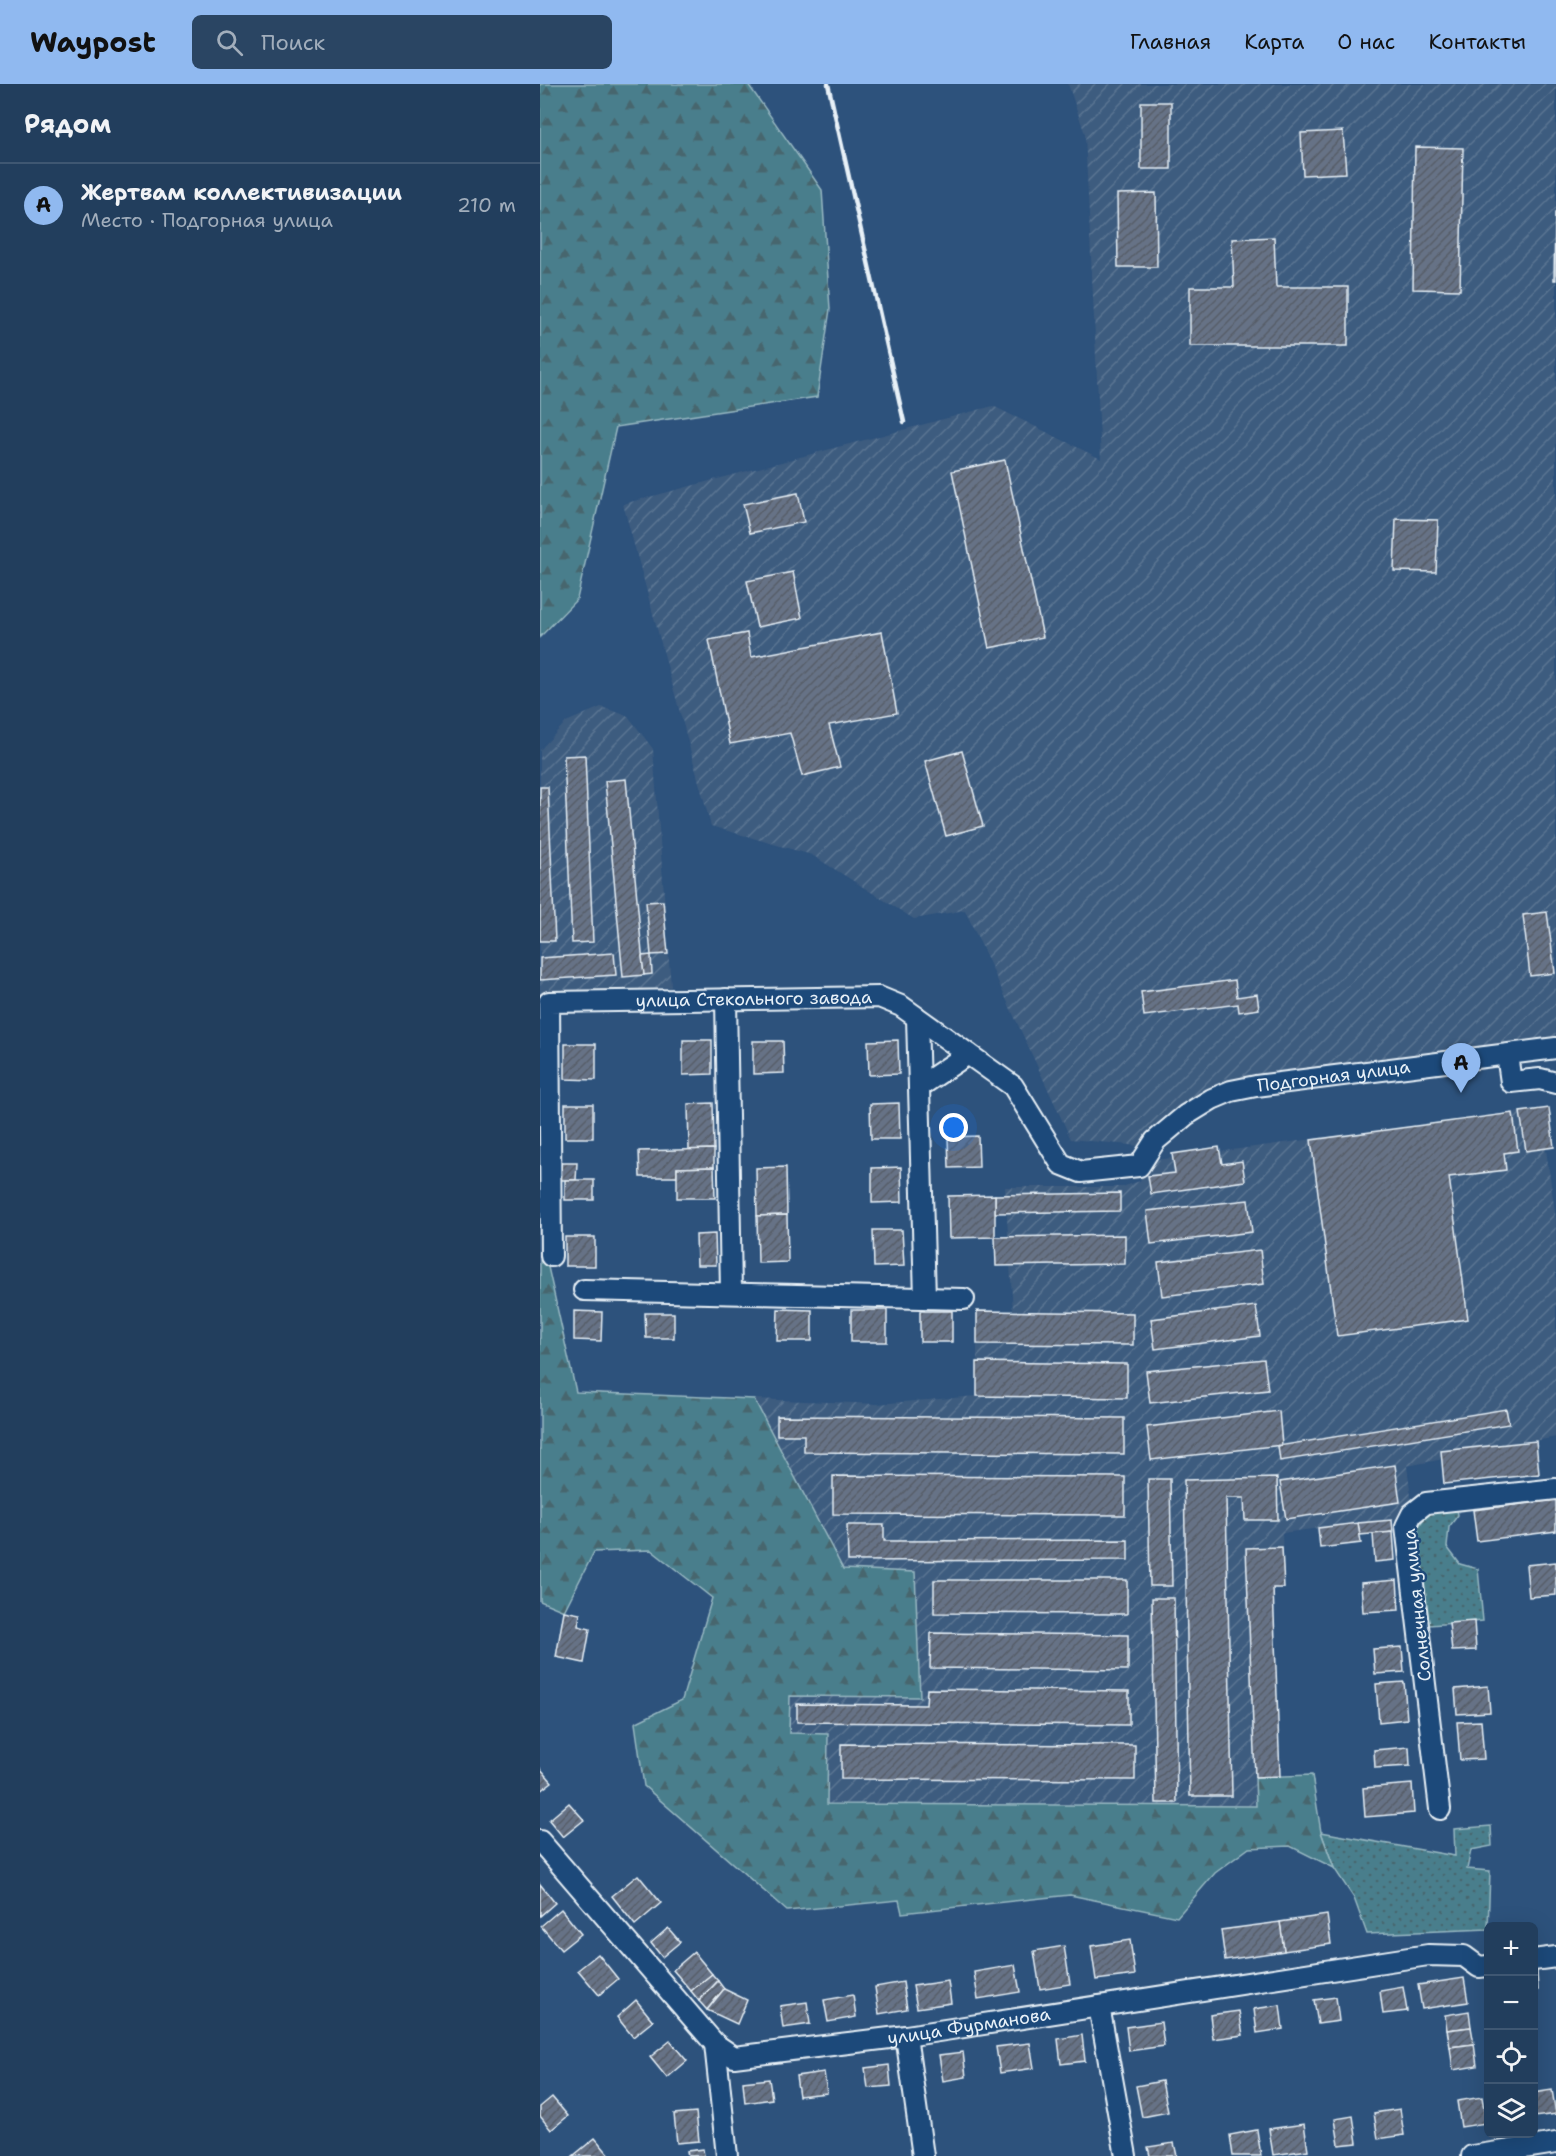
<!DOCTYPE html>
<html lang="ru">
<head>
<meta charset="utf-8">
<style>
  body { margin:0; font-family:"Shantell Sans",sans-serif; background:#2a4563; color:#f1f3f6 }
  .controls { position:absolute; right:18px; bottom:18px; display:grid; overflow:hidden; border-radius:9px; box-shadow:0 6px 24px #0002 }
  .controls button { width:54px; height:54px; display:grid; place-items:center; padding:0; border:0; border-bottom:2px solid #3f5772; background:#223e5d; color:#f1f3f6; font:30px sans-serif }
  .you { position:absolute; left:414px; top:1044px; width:21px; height:21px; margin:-15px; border:4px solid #fff; border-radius:50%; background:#1a73e8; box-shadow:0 0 0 9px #1a73e833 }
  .badge { display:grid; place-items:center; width:39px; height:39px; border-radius:50%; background:#90b9f0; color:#111; font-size:20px; font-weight:700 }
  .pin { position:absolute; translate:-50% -50px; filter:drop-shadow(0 2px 3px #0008) }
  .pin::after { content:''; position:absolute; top:32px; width:21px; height:18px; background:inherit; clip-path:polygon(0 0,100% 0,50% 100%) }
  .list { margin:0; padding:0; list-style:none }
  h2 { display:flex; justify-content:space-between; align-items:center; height:78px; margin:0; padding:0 24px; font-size:26px }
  h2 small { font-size:20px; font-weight:400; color:#a2aebc }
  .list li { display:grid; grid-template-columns:39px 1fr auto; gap:18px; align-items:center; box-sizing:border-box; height:84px; padding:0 24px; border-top:2px solid #3f5772 }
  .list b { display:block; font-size:22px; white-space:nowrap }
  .list p { margin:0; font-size:20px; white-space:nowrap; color:#a2aebc }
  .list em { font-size:20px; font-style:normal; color:#a2aebc }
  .icon { flex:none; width:33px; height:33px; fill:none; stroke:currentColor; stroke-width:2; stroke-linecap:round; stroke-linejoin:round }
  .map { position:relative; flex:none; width:1016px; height:2072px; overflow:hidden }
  header { display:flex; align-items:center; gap:36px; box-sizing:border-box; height:84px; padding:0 30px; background:#90b9f0; color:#111 }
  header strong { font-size:28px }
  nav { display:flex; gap:33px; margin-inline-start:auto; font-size:21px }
  .search { width:420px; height:54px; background:#2a4563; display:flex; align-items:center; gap:15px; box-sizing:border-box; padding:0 21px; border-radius:9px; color:#a2aebc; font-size:22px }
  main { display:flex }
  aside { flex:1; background:#223e5d }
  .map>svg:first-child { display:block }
</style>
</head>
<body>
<header>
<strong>Waypost</strong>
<div class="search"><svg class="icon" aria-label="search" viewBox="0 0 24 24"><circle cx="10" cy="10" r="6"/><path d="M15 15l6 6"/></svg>Поиск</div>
<nav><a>Главная</a><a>Карта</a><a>О нас</a><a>Контакты</a></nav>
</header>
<main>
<aside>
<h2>Рядом<small></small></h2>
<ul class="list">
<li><span class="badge">A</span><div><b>Жертвам коллективизации</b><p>Место · Подгорная улица</p></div><em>210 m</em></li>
</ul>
</aside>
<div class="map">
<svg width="1016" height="2072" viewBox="0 0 1016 2072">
  <defs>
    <pattern id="industrial-furrows" width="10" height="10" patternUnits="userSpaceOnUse" patternTransform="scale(1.5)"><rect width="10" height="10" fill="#3e5c7f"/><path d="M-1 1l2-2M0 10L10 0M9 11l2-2" fill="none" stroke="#5a7492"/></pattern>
    <pattern id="grass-dots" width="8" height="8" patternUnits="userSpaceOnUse" patternTransform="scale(1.5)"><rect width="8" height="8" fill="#487e8c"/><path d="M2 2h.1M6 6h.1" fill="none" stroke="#47666e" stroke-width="1.8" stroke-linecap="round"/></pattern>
    <pattern id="forest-firs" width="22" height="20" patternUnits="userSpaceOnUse" patternTransform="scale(1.5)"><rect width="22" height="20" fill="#487e8c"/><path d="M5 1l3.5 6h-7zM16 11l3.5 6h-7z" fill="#47666e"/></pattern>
    <pattern id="building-hatch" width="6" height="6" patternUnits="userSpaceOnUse" patternTransform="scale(1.5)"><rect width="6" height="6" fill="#667286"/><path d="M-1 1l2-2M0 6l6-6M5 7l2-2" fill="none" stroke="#565d68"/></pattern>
  </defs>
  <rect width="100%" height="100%" fill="#2d527c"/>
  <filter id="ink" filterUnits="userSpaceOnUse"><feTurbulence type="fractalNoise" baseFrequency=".0167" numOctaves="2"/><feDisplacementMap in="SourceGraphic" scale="12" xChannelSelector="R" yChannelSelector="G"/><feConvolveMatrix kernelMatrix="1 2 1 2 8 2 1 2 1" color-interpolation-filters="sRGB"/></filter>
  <g filter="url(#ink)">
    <g fill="url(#industrial-furrows)">
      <path d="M528 0H1016V952L696 995 644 1023 599 1062 531 1055 425 826 374 835 272 771 171 742 83 420 453 322 561 375 545 50Z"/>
      <path d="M61 623 88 632 113 665 131 903 0 914V666L26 638Z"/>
      <path d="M1000 1025 1016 1135V1353L867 1382 872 1420 858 1436 818 1439 742 1449 744 1504 733 1505 740 1692 715 1693 716 1722 287 1720 288 1650 249 1649 250 1612 380 1613 375 1488 303 1485 214 1315 337 1320 437 1312V1227H473L465 1103H582L600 1097 609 1077Z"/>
    </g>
    <g fill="url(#grass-dots)" stroke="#98b8c2" stroke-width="1.5">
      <path d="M914 1423 917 1425 918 1431 909 1443 907 1463 920 1480 938 1485 943 1537 889 1541 877 1447C886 1426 892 1427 914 1423Z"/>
      <path d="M951 1742 952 1762 931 1766 927 1785 950 1787 948 1845 827 1850 814 1814 794 1784 781 1748 915 1772 914 1745Z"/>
    </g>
    <g fill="url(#forest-firs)" stroke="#98b8c2" stroke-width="1.5">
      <path d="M0 0H208L282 106 290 225 277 313 76 343 37 515 0 553Z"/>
      <path d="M6 1174 36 1308 214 1315 303 1485 375 1488 380 1613 250 1612 249 1649 288 1650 287 1720 716 1722 715 1693 772 1691 781 1748 794 1784 750 1762 709 1764 675 1789 637 1833 530 1811 362 1829 359 1816 247 1827 104 1702 95 1639 142 1616 172 1514 111 1466 54 1468 24 1527 0 1517V1176Z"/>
    </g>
    <g fill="url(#building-hatch)" stroke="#e8f1f8" stroke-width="1.5">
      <rect x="601" y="18" width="30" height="67"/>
      <path d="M803 47 806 89 763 91 761 49Z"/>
      <path d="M875 63 923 64 920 206 873 205Z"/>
      <path d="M616 109 617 183H578L577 110Z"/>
      <path d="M1015 129H1016V196H1014Z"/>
      <path d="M734 153 736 203H808V262H650V203H694L692 155Z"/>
      <path d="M465 376 503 553 449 564 412 387Z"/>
      <path d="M258 409 264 438 210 449 203 420Z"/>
      <path d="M856 435 898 436 896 488 854 487Z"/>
      <path d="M253 488 262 534 217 543 207 497Z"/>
      <path d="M342 548 357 629 289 641 300 683 262 692 250 649 190 660 169 556 207 549 211 573Z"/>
      <path d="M422 667 443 742 406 752 385 677Z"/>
      <path d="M45 671 53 858 32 859 24 672Z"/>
      <path d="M86 695 104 891 83 893 65 697Z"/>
      <path d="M0 703H8L15 857H0Z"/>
      <path d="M123 817 128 870 111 871 106 818Z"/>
      <path d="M1007 828 1015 889 990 892 983 831Z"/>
      <path d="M74 869 76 891 0 896V874Z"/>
      <path d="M111 871 112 890 104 891 102 872Z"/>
      <path d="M695 896 697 913 717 910 719 925 699 928 698 920 604 932 601 908Z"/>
      <path d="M143 956H172V990L143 991Z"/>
      <path d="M358 956 359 990 329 991 328 957Z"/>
      <path d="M213 957H243L244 989 213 990Z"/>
      <path d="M25 960H56V996L25 995Z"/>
      <path d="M173 1019 174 1065 149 1066 148 1020Z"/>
      <path d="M359 1019 360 1055H331L330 1020Z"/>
      <rect x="25" y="1020" width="28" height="34"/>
      <path d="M1009 1024 1014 1063 986 1067 980 1028Z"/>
      <path d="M973 1029 978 1067 964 1069 966 1086 909 1093 928 1235 797 1252 771 1056Z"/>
      <path d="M438 1052 439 1083 409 1084 408 1053Z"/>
      <path d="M679 1063 682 1080 702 1077 705 1097 611 1110 608 1092 635 1089 632 1070Z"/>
      <path d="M174 1065V1083L137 1084V1093H100L99 1067Z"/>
      <path d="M18 1079H37L36 1096H18Z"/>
      <path d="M174 1083 175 1114H137V1084Z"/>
      <path d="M246 1083 247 1131 217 1132 216 1084Z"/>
      <path d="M361 1083 362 1118 332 1119V1084Z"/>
      <rect x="25" y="1096" width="29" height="20"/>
      <path d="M580 1109V1127L455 1129V1111Z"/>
      <path d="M455 1111V1153L409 1154 408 1112Z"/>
      <path d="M708 1116 712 1148 611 1160 607 1127Z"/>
      <path d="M247 1131 248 1178 218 1179 217 1132Z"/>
      <path d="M333 1146H362L364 1182 334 1183Z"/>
      <path d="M175 1150 176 1181H157L156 1151Z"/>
      <path d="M585 1151V1180L456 1182 455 1153Z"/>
      <rect x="25" y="1153" width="30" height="29"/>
      <path d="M720 1166 724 1200 622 1212 618 1178Z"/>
      <path d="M716 1222 720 1252 615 1265 611 1235Z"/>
      <path d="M238 1225 272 1226V1257H237Z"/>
      <rect x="311" y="1226" width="36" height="32"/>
      <path d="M34 1227 62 1228 61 1257 34 1256Z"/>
      <rect x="380" y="1227" width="32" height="31"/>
      <path d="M437 1227 593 1229V1261L437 1260Z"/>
      <path d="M105 1229H134V1254H106Z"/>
      <path d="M724 1275 728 1306 610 1319 606 1287Z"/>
      <path d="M437 1278 587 1280V1314L437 1312Z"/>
      <path d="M966 1325 969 1340 740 1377 738 1362Z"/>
      <path d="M739 1327 742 1361 611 1376 607 1343Z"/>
      <path d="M237 1332 584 1334V1370L264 1368V1351H237Z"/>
      <path d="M996 1357 999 1390 904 1400 901 1367Z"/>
      <path d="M855 1381 860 1418 746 1435 740 1398Z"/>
      <path d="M293 1392 585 1393V1431L293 1430Z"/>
      <path d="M737 1394 738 1436H705L704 1414H686L692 1712H650L644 1396Z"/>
      <path d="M608 1395H630L632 1502H610Z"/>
      <path d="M1016 1416V1447L937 1457 933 1426Z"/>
      <path d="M852 1436 853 1448 820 1451 818 1439Z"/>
      <path d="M818 1439 821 1459 780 1464 778 1444Z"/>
      <path d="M307 1441H344V1457L588 1456V1476L308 1477Z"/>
      <path d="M853 1448 855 1476 835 1478 833 1450Z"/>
      <path d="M742 1463 744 1504H733L740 1692 715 1693 706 1464Z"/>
      <path d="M1016 1478V1511L989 1513 986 1481Z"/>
      <path d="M394 1496H587V1530L394 1529Z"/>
      <path d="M857 1496 859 1526 823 1528 821 1499Z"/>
      <path d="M612 1514H634L637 1719H616Z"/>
      <path d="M24 1527 40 1530 38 1542 50 1545 44 1579 16 1573Z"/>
      <path d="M934 1537 936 1566 912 1567 909 1539Z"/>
      <path d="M391 1549 588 1551V1586L390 1584Z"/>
      <path d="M862 1563 864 1588 835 1590 833 1565Z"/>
      <path d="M864 1598 867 1635 839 1638 836 1600Z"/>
      <path d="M948 1602 950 1628 917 1630 915 1605Z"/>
      <path d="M387 1605 589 1607V1641L257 1638V1620L386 1621Z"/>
      <path d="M941 1637 944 1675 920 1676 917 1638Z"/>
      <path d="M301 1660 595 1661V1696L301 1695Z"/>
      <path d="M869 1663 870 1682 835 1684 834 1666Z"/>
      <path d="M0 1684 12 1698 0 1707Z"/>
      <path d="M872 1700 874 1729 825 1733 823 1704Z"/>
      <path d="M29 1719 44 1736 23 1753 9 1736Z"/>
      <path d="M98 1791 121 1819 95 1841 72 1812Z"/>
      <path d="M0 1800 15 1819 0 1832Z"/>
      <path d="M21 1825 41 1850 21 1866 1 1842Z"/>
      <path d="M787 1831 791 1860 744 1867 740 1838Z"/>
      <path d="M740 1838 744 1867 685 1876 681 1846Z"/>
      <path d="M128 1844 140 1858 122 1873 111 1859Z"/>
      <path d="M590 1856 595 1891 556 1896 551 1862Z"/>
      <path d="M524 1862 530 1900 500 1905 494 1867Z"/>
      <path d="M154 1868 172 1890 151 1907 133 1886Z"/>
      <path d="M58 1870 78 1895 59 1911 38 1886Z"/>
      <path d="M475 1881 480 1908 438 1915 434 1888Z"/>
      <path d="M993 1887H997L998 1906H993Z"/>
      <path d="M172 1890 178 1897 159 1917 151 1907Z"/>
      <path d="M924 1894 928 1918 882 1925 878 1901Z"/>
      <path d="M178 1897 184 1905 167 1926 159 1917Z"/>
      <path d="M408 1897 411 1919 377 1924 373 1902Z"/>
      <path d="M363 1898 367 1925 339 1930 335 1903Z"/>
      <path d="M863 1903 867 1927 843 1930 840 1907Z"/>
      <path d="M184 1905 207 1916 197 1940 167 1926Z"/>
      <path d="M313 1911 316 1933 288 1938 284 1916Z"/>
      <path d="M796 1913 799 1937 778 1940 774 1916Z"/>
      <path d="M96 1916 113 1937 93 1953 77 1933Z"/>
      <path d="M267 1918 270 1940 243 1944 240 1922Z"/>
      <path d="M740 1921 743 1945 717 1949 714 1925Z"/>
      <path d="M699 1927 703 1951 673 1955 670 1931Z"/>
      <path d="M929 1927 931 1943 907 1946 905 1931Z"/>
      <path d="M621 1938 624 1962 589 1967 586 1943Z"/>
      <path d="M931 1943 934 1960 910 1963 907 1946Z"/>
      <path d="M542 1951 545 1977 521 1980 518 1955Z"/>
      <path d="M130 1957 147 1977 127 1994 110 1973Z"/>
      <path d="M490 1959 494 1984 460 1989 456 1963Z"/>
      <path d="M934 1960 937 1982 913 1986 910 1963Z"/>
      <path d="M423 1968 426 1993 403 1997 399 1971Z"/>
      <path d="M349 1981 351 2002 328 2004 325 1984Z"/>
      <path d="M284 1988 287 2009 259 2012 256 1992Z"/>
      <path d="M229 1995 232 2015 205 2019 203 1998Z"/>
      <path d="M622 1997 628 2028 602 2033 596 2002Z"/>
      <path d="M1012 2006 1016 2030 994 2033 993 2009Z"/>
      <path d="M12 2013 28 2032 11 2046 0 2032V2023Z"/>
      <path d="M942 2013 946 2039 921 2043 917 2017Z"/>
      <path d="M860 2025 864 2051 838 2055 834 2029Z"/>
      <path d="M156 2028 159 2057 137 2059 134 2030Z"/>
      <path d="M813 2032 817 2059 799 2061 795 2035Z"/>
      <path d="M764 2040 768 2066 733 2071 729 2045Z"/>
      <path d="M717 2046 721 2072H693L690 2051Z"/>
      <path d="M55 2054 70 2072H33Z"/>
      <path d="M634 2059 637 2072H610L608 2063Z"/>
      <path d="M163 2065 164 2072H148L147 2067Z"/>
    </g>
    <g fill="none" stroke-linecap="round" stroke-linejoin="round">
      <g stroke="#e8f1f8" stroke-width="24">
        <g id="street">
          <path d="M186 915 191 1209"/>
          <path d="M377 934 385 1214"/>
          <path d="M967 971 971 998 1000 995 1016 999"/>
          <path d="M379 1003 428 970"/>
          <path id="s1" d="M11 1172 9 918 339 913 361 922 473 1002 521 1080 541 1088 599 1082 615 1057 646 1031 672 1015 691 1007 716 1002 1016 964"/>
          <path d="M44 1206 424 1215"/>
          <path d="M900 1725 866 1442 872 1430 886 1419 1016 1405"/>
          <path id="s2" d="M0 1757 175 1960 194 1973 366 1952 888 1871 924 1872 939 1883 948 1882"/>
          <path d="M993 1876 1016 1873"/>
          <path d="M559 1922 586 2072"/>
          <path d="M366 1952 383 2072"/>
          <path d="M175 1960 187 2072"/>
          <path d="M932 2072 1016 2059"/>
        </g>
      </g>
      <use href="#street" stroke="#1f4a7a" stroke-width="20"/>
      <path stroke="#e8f1f8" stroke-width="4.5" d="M288 0 364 338"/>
    </g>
  </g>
  <g text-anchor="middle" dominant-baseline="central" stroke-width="5" stroke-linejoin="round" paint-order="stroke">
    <g font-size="18" fill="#e8f1f8" stroke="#1f4a7a">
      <text stroke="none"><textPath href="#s1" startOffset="459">улица Стекольного завода</textPath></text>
      <text stroke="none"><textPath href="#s1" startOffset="1142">Подгорная улица</textPath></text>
      <text transform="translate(877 1521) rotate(-96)">Солнечная улица</text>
      <text stroke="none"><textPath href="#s2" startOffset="528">улица Фурманова</textPath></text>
    </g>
  </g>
</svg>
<div class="controls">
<button>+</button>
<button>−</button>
<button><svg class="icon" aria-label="locate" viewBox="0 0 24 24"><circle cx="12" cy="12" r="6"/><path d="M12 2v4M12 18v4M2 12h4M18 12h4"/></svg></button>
<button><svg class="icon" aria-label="layers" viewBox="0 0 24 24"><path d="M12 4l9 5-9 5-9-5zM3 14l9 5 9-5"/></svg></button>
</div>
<div class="you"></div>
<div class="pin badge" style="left:921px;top:1009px">A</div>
</div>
</main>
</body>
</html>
